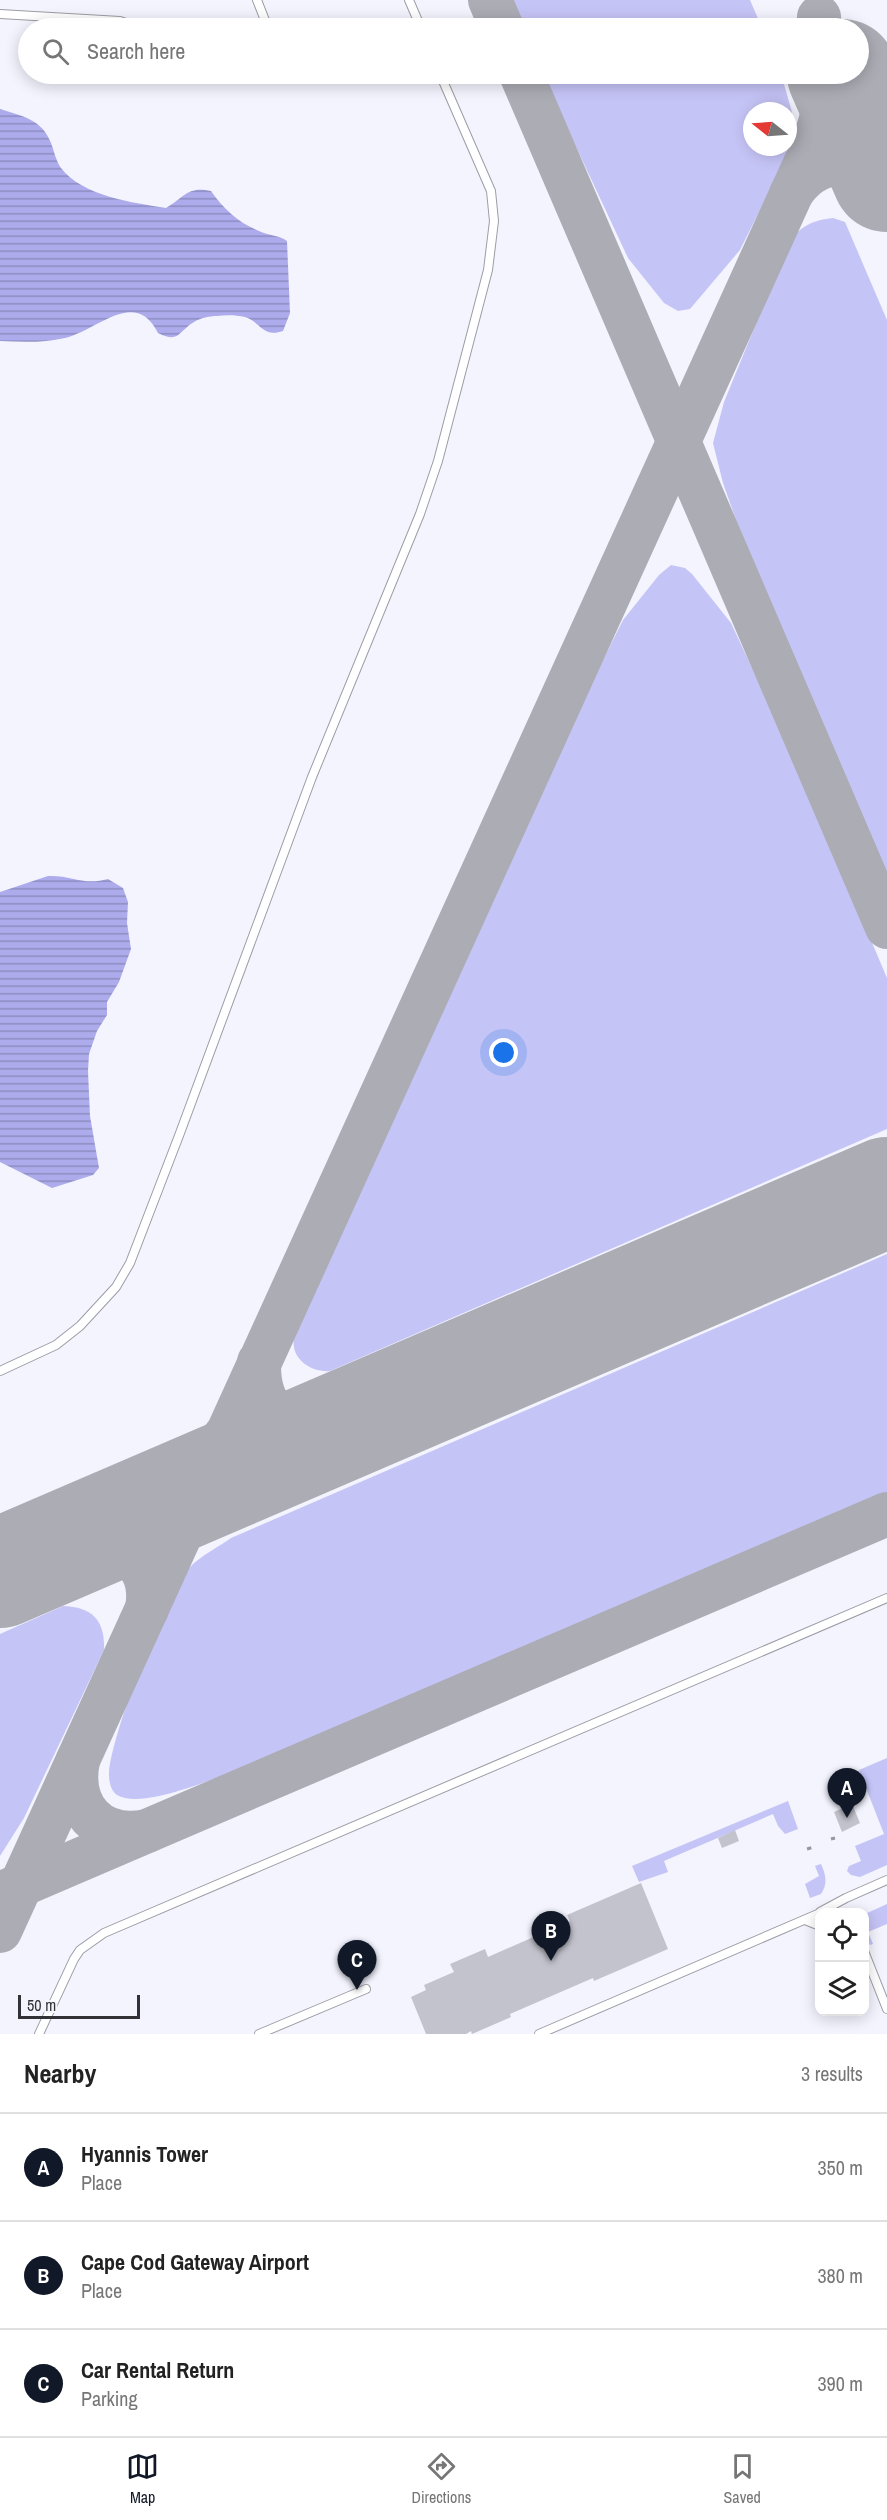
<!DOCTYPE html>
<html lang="en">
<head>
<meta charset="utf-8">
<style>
  body { margin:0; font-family:"Archivo Narrow",sans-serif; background:#f6f6f6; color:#222 }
  .controls { position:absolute; right:18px; bottom:18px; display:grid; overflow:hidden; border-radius:12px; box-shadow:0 3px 15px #0003 }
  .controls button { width:54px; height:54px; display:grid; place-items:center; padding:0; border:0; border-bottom:2px solid #e0e0e0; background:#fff; color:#222; font:30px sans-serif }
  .compass { position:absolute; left:743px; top:102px; width:54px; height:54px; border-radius:50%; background:#fff; box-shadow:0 3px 15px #0003; rotate:287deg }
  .scale { position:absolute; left:18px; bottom:15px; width:122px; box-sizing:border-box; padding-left:6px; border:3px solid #323236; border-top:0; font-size:16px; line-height:21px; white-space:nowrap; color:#323236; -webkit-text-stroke:4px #f3f4fe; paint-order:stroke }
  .you { position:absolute; left:504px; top:1053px; width:21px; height:21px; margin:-15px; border:4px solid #fff; border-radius:50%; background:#1a73e8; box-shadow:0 0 0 9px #1a73e833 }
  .badge { display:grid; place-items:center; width:39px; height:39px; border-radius:50%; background:#111827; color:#fff; font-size:20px; font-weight:700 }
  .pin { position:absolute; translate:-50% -50px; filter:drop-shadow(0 2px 3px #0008) }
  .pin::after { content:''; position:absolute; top:32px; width:21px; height:18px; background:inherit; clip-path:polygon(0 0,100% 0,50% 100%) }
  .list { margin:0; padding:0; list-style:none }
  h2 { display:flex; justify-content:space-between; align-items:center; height:78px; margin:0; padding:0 24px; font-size:26px }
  h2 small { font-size:20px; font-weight:400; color:#767676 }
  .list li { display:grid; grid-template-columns:39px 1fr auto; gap:18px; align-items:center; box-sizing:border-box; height:108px; padding:0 24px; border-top:2px solid #e0e0e0 }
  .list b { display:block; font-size:22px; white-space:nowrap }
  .list p { margin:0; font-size:20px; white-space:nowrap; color:#767676 }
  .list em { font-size:20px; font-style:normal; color:#767676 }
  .icon { flex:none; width:33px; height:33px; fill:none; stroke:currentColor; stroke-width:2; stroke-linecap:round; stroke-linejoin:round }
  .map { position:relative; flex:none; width:887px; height:2034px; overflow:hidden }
  .search { position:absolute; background:#fff; box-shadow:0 3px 15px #0003; left:18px; right:18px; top:18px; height:66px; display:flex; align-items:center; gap:15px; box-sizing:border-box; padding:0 21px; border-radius:33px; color:#767676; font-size:22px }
  .sheet { height:402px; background:#fff }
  nav { display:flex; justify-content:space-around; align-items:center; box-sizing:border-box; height:84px; border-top:2px solid #e0e0e0; background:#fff; font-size:16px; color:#767676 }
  nav a { display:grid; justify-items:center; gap:3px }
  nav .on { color:#111827 }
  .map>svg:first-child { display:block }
</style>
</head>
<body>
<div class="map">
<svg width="887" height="2034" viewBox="0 0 887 2034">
  <defs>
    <pattern id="water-rules" width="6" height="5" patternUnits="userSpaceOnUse" patternTransform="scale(1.5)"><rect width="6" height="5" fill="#adabec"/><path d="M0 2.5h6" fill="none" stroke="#8d8cc0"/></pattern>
  </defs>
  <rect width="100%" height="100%" fill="#f3f4fe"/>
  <g fill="#c5c4f6">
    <path d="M510 0H750L762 28H522Z"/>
    <path d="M542 74H781L792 112 788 147V111H752V147H788L782 166 740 250 690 309 678 311 664 303 628 258Z"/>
    <path d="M833 218 845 222 887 320V879L736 520 723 483 713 443 724 402 789 243C799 226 814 220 833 218Z"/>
    <path d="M671 565 685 568 692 574 731 623 785 738 887 978V1129L330 1371C311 1373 290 1359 294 1337 296 1330 299 1322 302 1314L567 732 623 620 659 575Z"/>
    <path d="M887 1254V1493L241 1769C214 1778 142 1810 117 1795 111 1791 109 1782 109 1775 109 1741 166 1590 190 1567 199 1557 220 1546 231 1538Z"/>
    <path d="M63 1606C93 1607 105 1621 104 1650L24 1818 0 1856V1634Z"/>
    <path d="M887 1758V1865L860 1877 851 1875 847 1871 849 1866 861 1861 855 1846 884 1834 859 1770Z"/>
    <path d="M788 1801 798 1829 785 1834 778 1826 773 1814 664 1861 668 1872 639 1882 632 1866Z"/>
    <path d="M821 1864C826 1875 828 1884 821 1894L810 1898 805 1884 819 1876 815 1866Z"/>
    <path d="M887 1904V1924L868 1932 873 1944 870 1945 865 1938V1914Z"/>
  </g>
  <g fill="url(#water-rules)">
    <path d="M0 109C22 116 42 119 51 143 54 151 56 161 61 168 82 196 134 203 166 208 185 197 187 186 211 191 226 212 240 224 264 233 273 236 280 236 287 241L290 313 283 331C262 338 261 322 245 317 236 315 226 315 217 316 210 316 200 318 194 322 178 331 180 344 158 333 135 287 97 331 65 338 44 343 22 342 0 341Z"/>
    <path d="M48 876C72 875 83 886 108 879L123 888 128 902 127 923 131 949 119 982 107 1002V1015L97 1031 89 1054 88 1071 90 1116 99 1168 93 1175 52 1188 0 1162V892Z"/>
  </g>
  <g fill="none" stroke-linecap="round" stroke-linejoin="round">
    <g stroke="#abacb4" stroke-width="44">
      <path d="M490 0 502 28"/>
      <path d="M819 17 820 28"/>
      <path d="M521 74 887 927"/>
      <path d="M872 143C871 122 871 106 887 90"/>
      <path d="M791 194C816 156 856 155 887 188"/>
      <path d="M259 1362C258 1414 284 1426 330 1431"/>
      <path d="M164 1503 198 1472 228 1432 814 144 823 112 826 74"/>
      <path d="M0 1541 57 1548"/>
      <path d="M69 1543C112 1543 156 1555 147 1609"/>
      <path d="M78 1760C69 1807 98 1841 147 1831"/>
      <path d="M0 1894 887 1514"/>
      <path d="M0 1931 180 1536 205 1502 248 1466"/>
    </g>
    <g stroke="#abacb4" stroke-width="110">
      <path d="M842 74 887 177"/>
      <path d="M0 1573 887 1192"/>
    </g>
  </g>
  <g fill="#c2c3cc">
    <path d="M852 1804 860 1823 842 1832 834 1812Z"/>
    <path d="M735 1830 739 1841 722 1848 718 1838Z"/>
    <path d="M641 1883 668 1949 594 1981 593 1978 510 2014 511 2017 472 2034 471 2031 466 2034H426L411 1997 426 1990 424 1985 454 1972 450 1964 485 1949 488 1957 570 1921 567 1915Z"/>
  </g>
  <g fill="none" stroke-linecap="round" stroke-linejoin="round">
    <g stroke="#9c9ca5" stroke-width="10">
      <g id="lane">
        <path d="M257 0 268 28"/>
        <path d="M409 0 421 28"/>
        <path d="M0 14 120 21 140 28"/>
        <path d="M246 74 258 79H275L279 74"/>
        <path d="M0 1371 56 1345 80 1326 116 1287 130 1263 180 1133 312 777 420 514 438 461 488 270 494 221 491 191 440 74"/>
        <path d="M820 1912 846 1898 887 1880"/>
        <path d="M805 1920 820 1926"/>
        <path d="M864 1951 887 2009"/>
        <path d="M39 2034 74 1959 80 1950 104 1933 887 1598"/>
        <path d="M259 2034 366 1989"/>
        <path d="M539 2034 820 1913"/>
      </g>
    </g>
    <g stroke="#96969d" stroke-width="3" stroke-dasharray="4.5 3" stroke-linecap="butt">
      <path d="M831 1839 835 1838"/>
      <path d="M807 1849 814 1847"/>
    </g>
    <use href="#lane" stroke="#fff" stroke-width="8"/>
  </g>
</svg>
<div class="controls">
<button><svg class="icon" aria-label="locate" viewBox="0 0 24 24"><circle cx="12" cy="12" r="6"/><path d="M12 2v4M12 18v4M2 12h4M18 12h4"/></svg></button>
<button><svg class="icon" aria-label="layers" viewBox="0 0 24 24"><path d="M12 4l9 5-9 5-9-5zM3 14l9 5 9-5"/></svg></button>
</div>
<svg class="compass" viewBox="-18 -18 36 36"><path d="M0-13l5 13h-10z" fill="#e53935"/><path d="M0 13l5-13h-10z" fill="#767676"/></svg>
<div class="scale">50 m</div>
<div class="you"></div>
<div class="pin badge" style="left:847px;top:1818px">A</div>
<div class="pin badge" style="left:551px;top:1961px">B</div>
<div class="pin badge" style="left:357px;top:1990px">C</div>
<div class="search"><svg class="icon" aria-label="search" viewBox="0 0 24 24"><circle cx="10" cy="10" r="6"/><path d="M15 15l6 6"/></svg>Search here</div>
</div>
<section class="sheet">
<h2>Nearby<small>3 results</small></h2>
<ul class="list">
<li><span class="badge">A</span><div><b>Hyannis Tower</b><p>Place</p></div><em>350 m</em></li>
<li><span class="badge">B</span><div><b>Cape Cod Gateway Airport</b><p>Place</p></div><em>380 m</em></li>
<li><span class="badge">C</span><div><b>Car Rental Return</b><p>Parking</p></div><em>390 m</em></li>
</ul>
</section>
<nav>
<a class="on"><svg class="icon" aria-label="map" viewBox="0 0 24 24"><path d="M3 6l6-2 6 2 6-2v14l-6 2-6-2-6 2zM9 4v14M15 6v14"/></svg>Map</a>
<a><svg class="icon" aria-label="directions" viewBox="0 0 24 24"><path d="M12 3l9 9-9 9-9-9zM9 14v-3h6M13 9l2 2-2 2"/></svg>Directions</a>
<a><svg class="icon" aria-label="saved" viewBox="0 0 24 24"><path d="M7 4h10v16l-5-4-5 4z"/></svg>Saved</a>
</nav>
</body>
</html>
